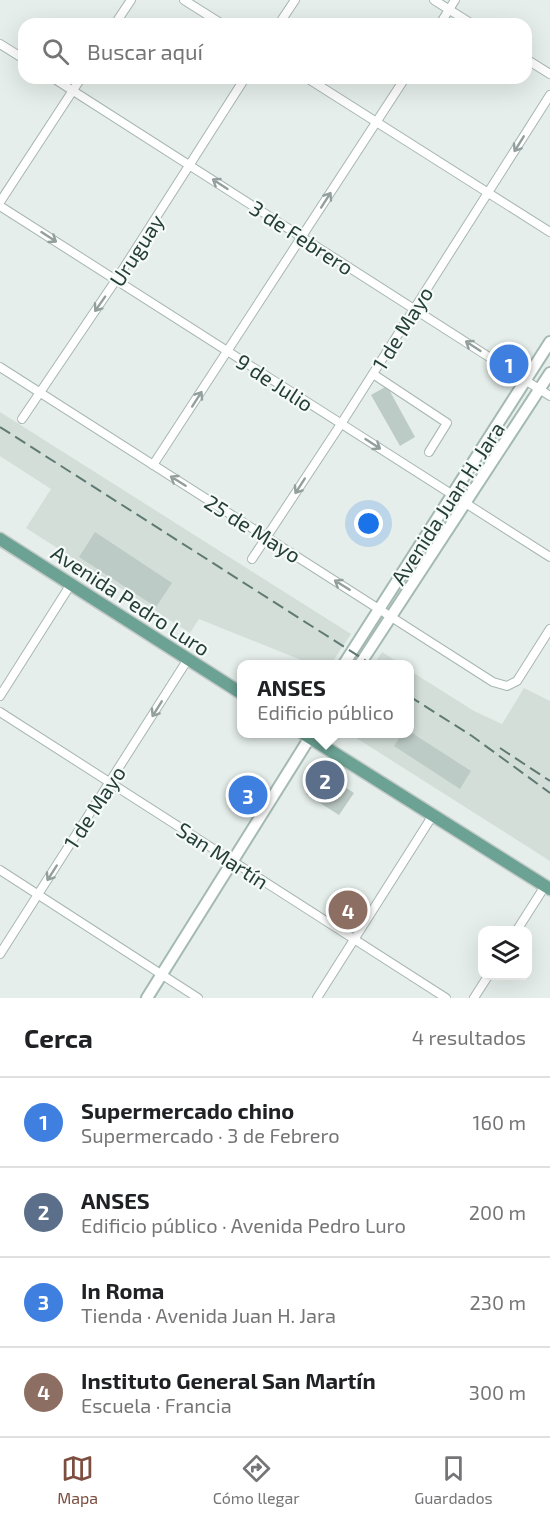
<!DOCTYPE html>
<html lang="es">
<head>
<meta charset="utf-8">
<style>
  body { margin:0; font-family:"Exo 2",sans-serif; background:#f6f6f6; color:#202124 }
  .controls { position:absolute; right:18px; bottom:18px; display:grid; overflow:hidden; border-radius:12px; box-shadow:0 6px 24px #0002 }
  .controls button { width:54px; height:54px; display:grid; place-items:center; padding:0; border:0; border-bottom:2px solid #e0e0e0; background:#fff; color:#202124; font:30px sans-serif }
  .you { position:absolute; left:369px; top:524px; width:21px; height:21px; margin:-15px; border:4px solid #fff; border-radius:50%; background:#1a73e8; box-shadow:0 0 0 9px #1a73e833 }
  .badge { display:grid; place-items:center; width:39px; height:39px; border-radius:50%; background:#7d4e40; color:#fff; font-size:20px; font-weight:700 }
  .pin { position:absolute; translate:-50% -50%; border:3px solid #fff; box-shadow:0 2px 6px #0006 }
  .popup { position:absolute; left:237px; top:660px; width:177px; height:78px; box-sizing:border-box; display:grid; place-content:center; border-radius:12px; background:#fff; filter:drop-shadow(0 2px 4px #0005); font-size:20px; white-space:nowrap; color:#757577 }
  .popup b { font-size:22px; color:#202124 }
  .popup::after { content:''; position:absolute; left:50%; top:100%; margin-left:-12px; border:12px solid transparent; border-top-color:#fff }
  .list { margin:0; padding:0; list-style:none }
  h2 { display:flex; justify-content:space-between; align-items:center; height:78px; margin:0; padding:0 24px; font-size:26px }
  h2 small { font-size:20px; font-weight:400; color:#757577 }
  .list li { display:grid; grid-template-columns:39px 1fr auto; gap:18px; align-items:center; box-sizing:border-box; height:90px; padding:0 24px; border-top:2px solid #e0e0e0 }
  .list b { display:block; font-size:22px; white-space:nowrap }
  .list p { margin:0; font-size:20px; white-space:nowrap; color:#757577 }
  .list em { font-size:20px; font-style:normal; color:#757577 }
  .icon { flex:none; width:33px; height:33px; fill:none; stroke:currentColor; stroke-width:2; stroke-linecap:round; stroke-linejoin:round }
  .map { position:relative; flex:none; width:550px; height:998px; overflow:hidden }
  .search { position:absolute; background:#fff; box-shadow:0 6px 24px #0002; left:18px; right:18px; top:18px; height:66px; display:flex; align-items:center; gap:15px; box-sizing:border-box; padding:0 21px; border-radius:18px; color:#757577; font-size:22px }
  .sheet { height:438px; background:#fff }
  nav { display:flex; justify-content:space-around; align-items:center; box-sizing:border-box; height:84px; border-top:2px solid #e0e0e0; background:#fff; font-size:16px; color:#757577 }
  nav a { display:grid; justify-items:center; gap:3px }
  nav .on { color:#7d4e40 }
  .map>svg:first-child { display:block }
</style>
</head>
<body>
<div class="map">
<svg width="550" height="998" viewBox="0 0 550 998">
  <rect width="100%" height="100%" fill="#e5eeea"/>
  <g fill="#d3ded9">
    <path d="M0 412 351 634 331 664H311L199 619 190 633 26 528 51 489 0 456Z"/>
    <path d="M382 652 401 664H374Z"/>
    <path d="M409 670 474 711 502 724 524 688 550 701V861L350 734H409Z"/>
  </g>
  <g fill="#bdcbc6">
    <path d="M387 386 415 437 400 446 371 395Z"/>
    <path d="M95 532 172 583 156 607 79 557Z"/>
    <path d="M409 731 471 771 460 789 394 746 402 734Z"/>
    <path d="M321 771 354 793 339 815 306 794Z"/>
    <path d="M350 900 358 905 351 916 343 911Z"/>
  </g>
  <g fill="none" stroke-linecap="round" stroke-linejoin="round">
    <g stroke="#a7b6b1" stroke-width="10">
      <g id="street">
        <path d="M184 0 222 24"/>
        <path d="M434 0 472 24"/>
        <path d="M115 24 131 0"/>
        <path d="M279 24 295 0"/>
        <path d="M440 24 455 0"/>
        <path d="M0 44 24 59"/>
        <path d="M526 59 550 74"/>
        <path d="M53 78 550 396"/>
        <path d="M307 78 550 232"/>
        <path d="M0 202 81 78"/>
        <path d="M0 206 550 557"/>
        <path d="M0 367 493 682 507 686 517 681 550 629"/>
        <path d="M373 374 447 423 429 452"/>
        <path d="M22 419 116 280 245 78"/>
        <path d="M153 465 405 78"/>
        <path d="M252 559 341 424 550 95"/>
        <path d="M0 696 71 584"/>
        <path d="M0 712 446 998"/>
        <path d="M0 870 198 998"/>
        <path d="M517 930 545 886"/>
        <path d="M0 954 188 659"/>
        <path d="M317 998 433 815"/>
        <path d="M474 998 488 976"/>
      </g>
    </g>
    <g stroke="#a3b9b1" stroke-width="14">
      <g id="secondary">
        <path d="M344 664 550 342"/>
        <path d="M360 664 550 373"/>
        <path d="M147 998 312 734"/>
      </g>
    </g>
    <g stroke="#c2c9c7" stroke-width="15">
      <g id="primary">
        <path d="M0 539 241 693"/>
        <path d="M304 734 550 889"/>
      </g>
    </g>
    <use href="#street" stroke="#fff" stroke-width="8"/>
    <use href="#secondary" stroke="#fff" stroke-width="10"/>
    <use href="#primary" stroke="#6ba293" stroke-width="12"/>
    <g stroke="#5f7a73" stroke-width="2" stroke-dasharray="12 6" stroke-linecap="butt">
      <path d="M0 427 371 664"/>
      <path d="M409 696 472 736 550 793"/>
      <path d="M500 748 550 781"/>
    </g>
  </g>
  <defs><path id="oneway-shaft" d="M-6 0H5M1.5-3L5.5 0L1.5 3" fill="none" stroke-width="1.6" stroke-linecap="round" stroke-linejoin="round" transform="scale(1.5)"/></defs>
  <g stroke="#929f9c">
    <use href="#oneway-shaft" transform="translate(519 144) rotate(122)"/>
    <use href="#oneway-shaft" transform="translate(220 184) rotate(-147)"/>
    <use href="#oneway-shaft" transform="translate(326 200) rotate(-57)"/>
    <use href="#oneway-shaft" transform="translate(49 237) rotate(33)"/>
    <use href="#oneway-shaft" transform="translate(100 304) rotate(125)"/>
    <use href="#oneway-shaft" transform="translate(473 346) rotate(-147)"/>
    <use href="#oneway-shaft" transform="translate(197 399) rotate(-57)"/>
    <use href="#oneway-shaft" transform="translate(373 444) rotate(33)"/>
    <use href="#oneway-shaft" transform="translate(178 481) rotate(-148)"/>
    <use href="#oneway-shaft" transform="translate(300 486) rotate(123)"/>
    <use href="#oneway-shaft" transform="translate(342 585) rotate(-148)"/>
    <use href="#oneway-shaft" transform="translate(157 709) rotate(122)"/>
    <use href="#oneway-shaft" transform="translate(52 873) rotate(123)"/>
  </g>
  <g text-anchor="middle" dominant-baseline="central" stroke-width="4.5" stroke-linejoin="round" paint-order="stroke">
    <g font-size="21" fill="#243f38" stroke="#f6faf8">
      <text transform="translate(302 237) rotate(33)">3 de Febrero</text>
      <text transform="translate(136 250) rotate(-57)">Uruguay</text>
      <text transform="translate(402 328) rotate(-58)">1 de Mayo</text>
      <text transform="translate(275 382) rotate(33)">9 de Julio</text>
      <text transform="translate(447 503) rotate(-57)">Avenida Juan H. Jara</text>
      <text transform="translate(253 528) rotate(32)">25 de Mayo</text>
      <text transform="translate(131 600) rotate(33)">Avenida Pedro Luro</text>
      <text transform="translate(94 807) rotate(-57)">1 de Mayo</text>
      <text transform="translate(223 855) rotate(33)">San Martín</text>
    </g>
  </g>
</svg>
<div class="controls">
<button><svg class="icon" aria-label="layers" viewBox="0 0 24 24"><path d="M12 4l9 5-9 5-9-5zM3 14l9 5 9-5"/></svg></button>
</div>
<div class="you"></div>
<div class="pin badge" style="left:509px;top:364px;background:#3f7fe0">1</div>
<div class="pin badge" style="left:325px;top:780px;background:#5c6f8a">2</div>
<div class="popup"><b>ANSES</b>Edificio público</div>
<div class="pin badge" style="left:248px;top:795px;background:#3f7fe0">3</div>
<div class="pin badge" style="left:348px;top:910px;background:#8d6e63">4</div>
<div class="search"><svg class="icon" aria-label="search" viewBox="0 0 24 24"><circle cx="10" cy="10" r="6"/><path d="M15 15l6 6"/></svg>Buscar aquí</div>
</div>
<section class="sheet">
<h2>Cerca<small>4 resultados</small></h2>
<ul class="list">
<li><span class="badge" style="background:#3f7fe0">1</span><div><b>Supermercado chino</b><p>Supermercado · 3 de Febrero</p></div><em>160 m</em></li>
<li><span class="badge" style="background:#5c6f8a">2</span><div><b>ANSES</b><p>Edificio público · Avenida Pedro Luro</p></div><em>200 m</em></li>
<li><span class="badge" style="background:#3f7fe0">3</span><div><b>In Roma</b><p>Tienda · Avenida Juan H. Jara</p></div><em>230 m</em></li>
<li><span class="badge" style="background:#8d6e63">4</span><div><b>Instituto General San Martín</b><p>Escuela · Francia</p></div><em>300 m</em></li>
</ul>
</section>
<nav>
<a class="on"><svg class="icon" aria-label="map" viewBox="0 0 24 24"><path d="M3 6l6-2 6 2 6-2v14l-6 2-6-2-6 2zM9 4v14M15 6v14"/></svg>Mapa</a>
<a><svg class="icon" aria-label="directions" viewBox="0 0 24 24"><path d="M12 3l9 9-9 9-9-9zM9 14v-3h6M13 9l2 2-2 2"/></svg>Cómo llegar</a>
<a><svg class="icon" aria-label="saved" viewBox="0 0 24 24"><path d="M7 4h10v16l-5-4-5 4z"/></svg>Guardados</a>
</nav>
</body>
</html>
